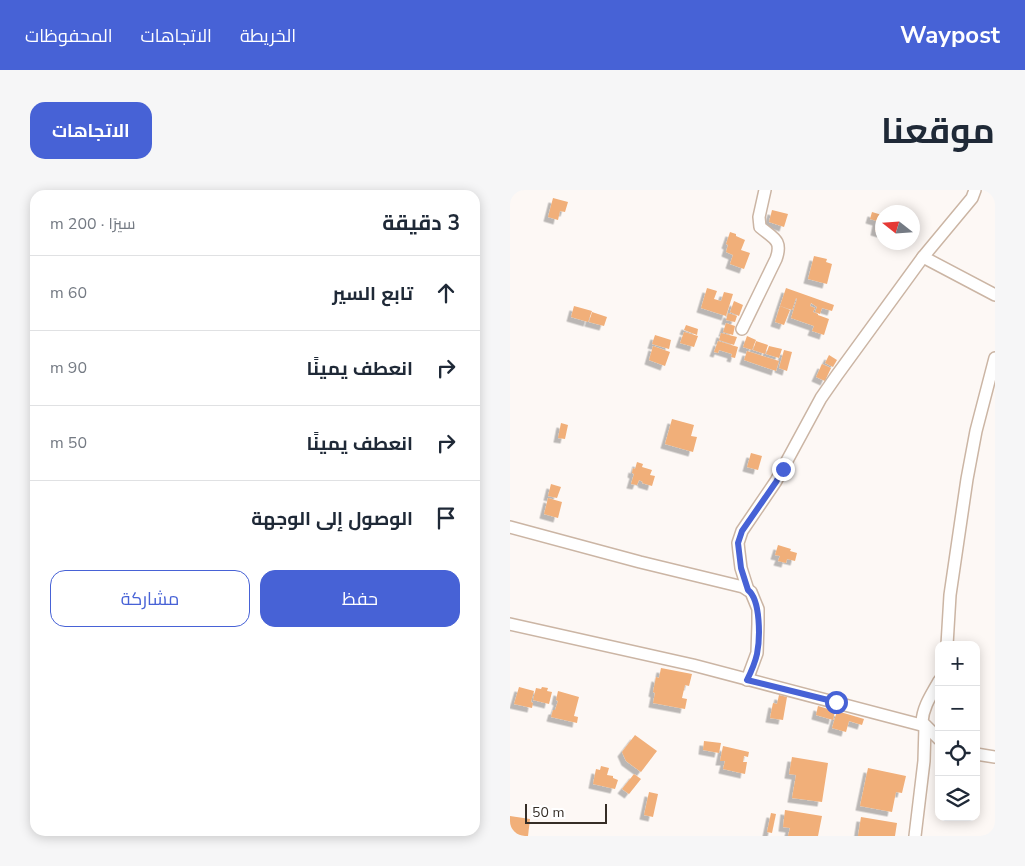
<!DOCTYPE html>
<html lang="ar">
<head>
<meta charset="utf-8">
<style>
  body { margin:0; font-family:"Nunito Sans",Cairo,sans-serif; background:#f6f6f7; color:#1f2937; direction:rtl }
  .controls { position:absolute; right:15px; bottom:15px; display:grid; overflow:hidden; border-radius:10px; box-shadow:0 2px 12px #0003 }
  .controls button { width:45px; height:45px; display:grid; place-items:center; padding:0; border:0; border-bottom:1px solid #e0e1e3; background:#fff; color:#1f2937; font:25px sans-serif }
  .compass { position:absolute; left:365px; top:15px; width:45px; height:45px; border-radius:50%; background:#fff; box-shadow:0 2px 12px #0003; rotate:287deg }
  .scale { position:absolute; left:15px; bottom:12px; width:82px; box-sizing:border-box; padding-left:5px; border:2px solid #352d26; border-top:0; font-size:14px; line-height:18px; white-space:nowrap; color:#352d26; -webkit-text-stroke:4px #fff; paint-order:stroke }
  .stop { position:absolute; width:15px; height:15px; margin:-11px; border:4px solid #4762d6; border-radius:50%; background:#fff }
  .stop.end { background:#4762d6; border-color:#fff; box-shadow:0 1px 5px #0008 }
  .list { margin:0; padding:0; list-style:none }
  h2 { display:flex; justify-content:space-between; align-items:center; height:65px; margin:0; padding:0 20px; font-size:21px }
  h2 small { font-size:16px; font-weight:400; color:#747a83 }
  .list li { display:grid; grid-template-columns:32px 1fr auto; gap:15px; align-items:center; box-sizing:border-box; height:75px; padding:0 20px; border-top:1px solid #e0e1e3 }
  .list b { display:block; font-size:19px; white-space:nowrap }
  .list em { font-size:16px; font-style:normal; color:#747a83 }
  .actions { display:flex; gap:10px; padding:15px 20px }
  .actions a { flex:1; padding:11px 0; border:1px solid #4762d6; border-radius:15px; text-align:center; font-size:18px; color:#4762d6 }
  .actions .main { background:#4762d6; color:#fff }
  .icon { flex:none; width:28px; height:28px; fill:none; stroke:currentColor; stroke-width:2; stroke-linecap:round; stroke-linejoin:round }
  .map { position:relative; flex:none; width:485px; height:646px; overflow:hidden; direction:ltr; border-radius:15px }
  header { display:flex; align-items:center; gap:30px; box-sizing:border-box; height:70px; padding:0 25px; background:#4762d6; color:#fff }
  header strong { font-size:24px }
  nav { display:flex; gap:28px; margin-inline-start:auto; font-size:18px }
  .intro { display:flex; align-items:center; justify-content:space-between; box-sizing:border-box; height:120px; padding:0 30px }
  h1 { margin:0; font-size:35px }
  .button { padding:12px 22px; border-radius:15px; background:#4762d6; color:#fff; font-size:18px; font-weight:700 }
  main { display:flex; gap:30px; padding:0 30px }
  aside { flex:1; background:#fff; border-radius:15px; box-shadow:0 2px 12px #0003 }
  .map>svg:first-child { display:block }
</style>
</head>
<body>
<header>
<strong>Waypost</strong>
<nav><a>الخريطة</a><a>الاتجاهات</a><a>المحفوظات</a></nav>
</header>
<div class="intro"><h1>موقعنا</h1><a class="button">الاتجاهات</a></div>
<main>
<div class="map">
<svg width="485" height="646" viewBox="0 0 485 646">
  <defs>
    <filter id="shadow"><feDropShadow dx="-4.5" dy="4.5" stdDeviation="0" flood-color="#0004"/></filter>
  </defs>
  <rect width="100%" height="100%" fill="#fdf8f5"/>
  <g fill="#f1af79" filter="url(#shadow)">
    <path d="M43 8 58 12 55 22 50 21 48 30 38 27Z"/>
    <path d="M262 20 278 24 274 37 259 32Z"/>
    <path d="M362 22 372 25V43L365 41 367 31 360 29Z"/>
    <path d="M220 42 226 44V46L235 50 231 60 240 63 234 79 220 74 223 65 216 62 218 55 216 54Z"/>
    <path d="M304 66 317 69 316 72 322 74 317 94 298 89Z"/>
    <path d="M197 98 207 101 204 109 211 111 214 102 223 104 216 126 191 118Z"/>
    <path d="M276 98 324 115 322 121 312 118 310 124 305 122 307 117 301 113 300 116 305 118 303 122 308 124V125L319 129 314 145 302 141 304 136 281 128 287 109 286 108 282 120 270 116Z"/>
    <path d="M224 111 233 115 229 126 220 122Z"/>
    <path d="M64 116 82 121 78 132 61 127Z"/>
    <path d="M270 116 280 120 274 135 265 132Z"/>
    <path d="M82 122 97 127 94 136 79 132Z"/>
    <path d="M218 123 227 126 225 132 216 130Z"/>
    <path d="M216 133 225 136 223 145 213 142Z"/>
    <path d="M176 135 188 139 187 145 174 140Z"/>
    <path d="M174 142 188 146 184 157 170 153Z"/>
    <path d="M211 143 227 147 224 155 209 150Z"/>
    <path d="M145 145 161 150 159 159 142 154Z"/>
    <path d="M237 146 246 150 242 160 233 157Z"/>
    <path d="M208 151 228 157 225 168 221 167 222 164 209 160 208 163 204 162Z"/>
    <path d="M246 151 258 155 255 164 243 160Z"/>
    <path d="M143 156 160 162 155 176 139 170Z"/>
    <path d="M259 156 272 159 269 168 256 164Z"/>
    <path d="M274 160 282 162 277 181 269 178Z"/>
    <path d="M237 161 269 171 266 181 234 170Z"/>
    <path d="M319 165 327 170 323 177 315 173Z"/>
    <path d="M312 174 321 178 315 191 306 187Z"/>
    <path d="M162 229 184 235 181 246 187 247 183 262 155 254Z"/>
    <path d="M51 233 58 235 55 249 48 248Z"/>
    <path d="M241 263 252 266 248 280 237 277Z"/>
    <path d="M127 272 133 274 132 277 142 280 140 285 145 286 142 296 132 293 133 292 129 290 127 295 121 294 124 284 122 283 123 278 125 279Z"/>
    <path d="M41 294 51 297 47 308 38 306Z"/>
    <path d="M38 308 52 312 48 328 34 324Z"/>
    <path d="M268 355 281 359 280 361 287 363 285 371 277 369 276 373 268 371 270 366 265 365Z"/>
    <path d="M151 478 182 484 179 496 175 495 172 508 177 509 175 519 143 513 145 503 143 502 146 487 149 488Z"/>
    <path d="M9 497 24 501 21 512 23 513 22 518 4 514Z"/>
    <path d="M32 497 38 498 37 501 42 502 39 514 23 510 26 498 31 499Z"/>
    <path d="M48 501 69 507 64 526 68 527 67 533 41 527 43 520H45L48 511 46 510Z"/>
    <path d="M269 505 277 507 273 530 260 528 263 513 267 514Z"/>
    <path d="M308 516 325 521 323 530 306 525Z"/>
    <path d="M327 521 354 529 352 535 339 531 336 542 322 538Z"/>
    <path d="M125 545 147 561 131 582 116 571 112 562Z"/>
    <path d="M194 551 211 553 209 563 193 560Z"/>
    <path d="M213 556 239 562 238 567 234 566 233 572H237L235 584 213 579 215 571H210Z"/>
    <path d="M282 567 318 573 312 612 282 608 286 585 279 584Z"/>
    <path d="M91 576 99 578 97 585 103 586V588L108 590 105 599 83 594 86 579 90 580Z"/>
    <path d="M358 578 396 586 392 603 386 602 382 622 350 616Z"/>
    <path d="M124 584 131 589 119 604 112 599Z"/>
    <path d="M139 602 148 604 143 627 134 625Z"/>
    <path d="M275 620 312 626 308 646H278L280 638 273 637Z"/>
    <path d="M261 623 266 624 262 643 257 642Z"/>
    <path d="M0 626 20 629 18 646H0Z"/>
    <path d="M351 627 387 633 385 646H348Z"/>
  </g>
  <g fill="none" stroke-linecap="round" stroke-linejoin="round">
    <g stroke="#cbb5a4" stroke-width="14">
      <g id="minor">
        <path d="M413 67 485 105"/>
        <path d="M232 139 266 69C273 50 263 48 250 37L249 27 255 0"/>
        <path d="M0 337 130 372 233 397 241 402 248 419V434L247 463 237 490"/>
        <path d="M238 400 231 378 229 362 228 353 232 341 266 291 311 208 327 185 413 67 462 8 465 0"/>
        <path d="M0 434 183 475 415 536"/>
        <path d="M437 455 440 405 457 289 466 241 485 168"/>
        <path d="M429 491C422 504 413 516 412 532L429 549"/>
        <path d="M466 564 485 567"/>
        <path d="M405 646 414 571 415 536"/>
      </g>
    </g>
    <use href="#minor" stroke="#fff" stroke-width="11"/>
  </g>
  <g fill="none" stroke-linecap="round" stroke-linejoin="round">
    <path stroke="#4762d6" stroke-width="6" d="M273 279 266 292 232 341 228 353 231 378 238 400C251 410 250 449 247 464 245 473 241 482 237 490L326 512"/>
  </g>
</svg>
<div class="controls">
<button>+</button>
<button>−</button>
<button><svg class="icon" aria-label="locate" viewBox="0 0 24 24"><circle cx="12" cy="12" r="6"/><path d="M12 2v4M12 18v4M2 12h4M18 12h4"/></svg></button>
<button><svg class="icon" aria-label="layers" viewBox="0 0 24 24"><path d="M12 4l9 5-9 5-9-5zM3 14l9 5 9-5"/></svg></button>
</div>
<svg class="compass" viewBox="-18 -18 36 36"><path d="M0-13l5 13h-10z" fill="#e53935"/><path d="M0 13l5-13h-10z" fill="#747a83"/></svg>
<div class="scale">50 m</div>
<div class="stop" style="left:326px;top:512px"></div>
<div class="stop end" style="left:273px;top:279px"></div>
</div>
<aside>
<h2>3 دقيقة<small>سيرًا · 200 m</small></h2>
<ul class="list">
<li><svg class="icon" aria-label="ahead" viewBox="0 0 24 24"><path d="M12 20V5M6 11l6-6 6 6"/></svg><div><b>تابع السير</b></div><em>60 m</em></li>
<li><svg class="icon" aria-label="right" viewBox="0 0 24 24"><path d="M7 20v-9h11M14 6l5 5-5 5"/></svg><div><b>انعطف يمينًا</b></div><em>90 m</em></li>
<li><svg class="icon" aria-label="right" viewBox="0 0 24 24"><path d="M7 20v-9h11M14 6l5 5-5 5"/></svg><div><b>انعطف يمينًا</b></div><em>50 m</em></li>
<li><svg class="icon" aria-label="arrive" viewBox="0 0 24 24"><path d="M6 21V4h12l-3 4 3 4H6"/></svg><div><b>الوصول إلى الوجهة</b></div></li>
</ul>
<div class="actions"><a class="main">حفظ</a><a>مشاركة</a></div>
</aside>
</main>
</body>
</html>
